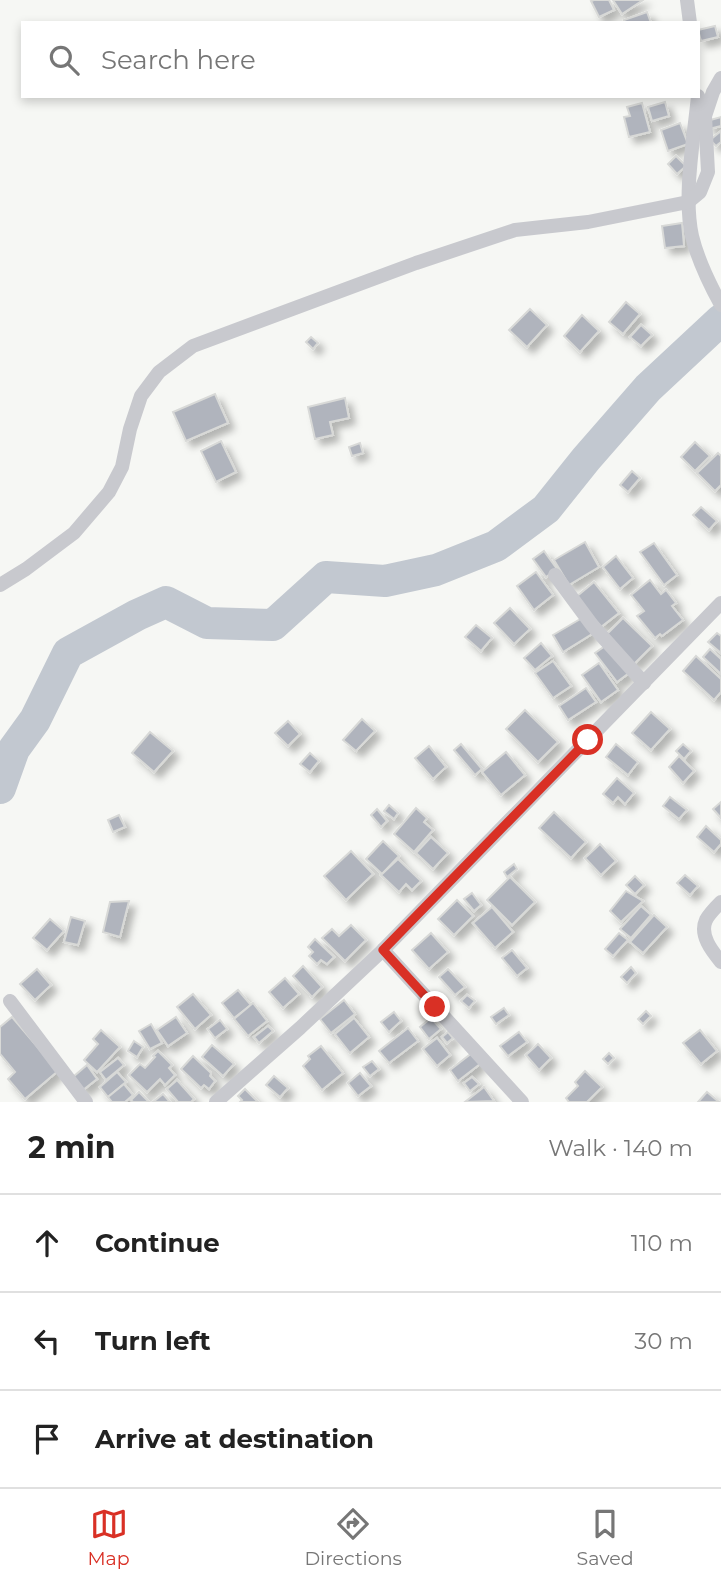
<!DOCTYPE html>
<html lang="en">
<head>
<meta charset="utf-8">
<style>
  body { margin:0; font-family:Montserrat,sans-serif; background:#f6f6f6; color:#222 }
  .stop { position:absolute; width:21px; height:21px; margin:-16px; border:5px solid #d93025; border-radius:50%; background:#fff }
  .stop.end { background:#d93025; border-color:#fff; box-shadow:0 2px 7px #0008 }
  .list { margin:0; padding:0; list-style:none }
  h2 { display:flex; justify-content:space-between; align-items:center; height:91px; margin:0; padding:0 28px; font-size:30px }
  h2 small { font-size:23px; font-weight:400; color:#767676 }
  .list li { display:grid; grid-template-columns:46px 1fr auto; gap:21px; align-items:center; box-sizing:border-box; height:98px; padding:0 28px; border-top:2px solid #e0e0e0 }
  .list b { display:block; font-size:26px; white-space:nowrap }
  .list em { font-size:23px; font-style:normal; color:#767676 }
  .icon { flex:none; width:38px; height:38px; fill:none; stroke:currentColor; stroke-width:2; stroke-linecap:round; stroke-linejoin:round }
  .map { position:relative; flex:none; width:721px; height:1102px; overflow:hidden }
  .search { position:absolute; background:#fff; box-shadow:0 4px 10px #0003; left:21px; right:21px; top:21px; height:77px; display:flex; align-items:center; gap:18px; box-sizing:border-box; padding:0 24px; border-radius:0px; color:#767676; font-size:26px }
  .sheet { height:385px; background:#fff }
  nav { display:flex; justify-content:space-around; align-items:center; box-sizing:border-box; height:98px; border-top:2px solid #e0e0e0; background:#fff; font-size:19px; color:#767676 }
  nav a { display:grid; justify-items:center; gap:4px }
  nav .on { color:#d93025 }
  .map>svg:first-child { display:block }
</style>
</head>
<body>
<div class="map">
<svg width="721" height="1102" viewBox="0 0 721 1102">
  <defs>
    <filter id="shadow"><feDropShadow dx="6" dy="6" stdDeviation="3.5" flood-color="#0004"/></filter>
  </defs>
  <rect width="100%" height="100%" fill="#f6f7f4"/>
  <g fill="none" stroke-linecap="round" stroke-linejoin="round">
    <path stroke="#c2c8d0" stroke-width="32" d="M0 788 14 749 35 720 68 653 137 615 166 602 207 623 273 625 326 577 385 581 436 570 496 546 546 509 586 459 648 388 721 320"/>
  </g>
  <g fill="#b0b4bd" stroke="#d8d9d7" stroke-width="2" filter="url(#shadow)">
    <path d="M594 0H609L614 10 599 17 591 1Z"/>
    <path d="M613 0H643L622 14Z"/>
    <path d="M647 12 651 23H625L624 20Z"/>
    <path d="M715 26 718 37 701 41 698 30Z"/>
    <path d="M665 102 669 116 652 121 648 107Z"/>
    <path d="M642 103 650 132 629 137 624 117 630 116 627 107Z"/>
    <path d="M721 117V126L709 129 707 121Z"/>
    <path d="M680 123 688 144 668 151 661 130Z"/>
    <path d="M721 131V142L716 146 710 140Z"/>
    <path d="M676 156 686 166 677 174 668 164Z"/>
    <path d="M682 223 684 246 665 248 662 226Z"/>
    <path d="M626 302 640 314 623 334 609 322Z"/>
    <path d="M530 309 547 325 527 347 509 330Z"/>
    <path d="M582 315 599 331 580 352 564 336Z"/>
    <path d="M641 325 652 335 641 346 630 337Z"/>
    <path d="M311 337 318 343 313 349 306 342Z"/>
    <path d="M215 394 228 423 186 441 173 412Z"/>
    <path d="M345 398 349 418 330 422 333 435 315 439 308 407Z"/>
    <path d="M221 441 236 472 216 482 201 451Z"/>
    <path d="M695 442 710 456 695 471 681 457Z"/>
    <path d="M360 443 363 453 352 456 349 447Z"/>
    <path d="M718 453 721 456V485L715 491 697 473Z"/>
    <path d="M632 471 640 478 628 492 620 485Z"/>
    <path d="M701 507 717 521 709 530 693 515Z"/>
    <path d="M585 542 599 567 569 585 554 560Z"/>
    <path d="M654 543 677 575 664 585 640 552Z"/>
    <path d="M544 551 557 569 546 577 533 559Z"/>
    <path d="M616 556 633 578 620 589 603 567Z"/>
    <path d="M536 572 553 595 534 610 517 586Z"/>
    <path d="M650 580 661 594 666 590 676 603 672 606 683 620 662 636 660 634 655 638 637 616 644 611 631 595Z"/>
    <path d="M594 582 619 613 601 627 576 597Z"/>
    <path d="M510 608 530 629 514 644 494 623Z"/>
    <path d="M582 618 592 634 563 652 553 635Z"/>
    <path d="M623 618 652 646 634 664 605 636Z"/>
    <path d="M476 625 492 638 481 651 465 637Z"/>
    <path d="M717 633 721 636V653L708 642Z"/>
    <path d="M541 643 552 656 535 670 524 658Z"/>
    <path d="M608 644 629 673 617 682 595 653Z"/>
    <path d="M710 649 721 659V674L703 657Z"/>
    <path d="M696 656 721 679V692L714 700 683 671Z"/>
    <path d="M553 661 571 686 553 698 535 673Z"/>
    <path d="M599 663 618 690 601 702 582 675Z"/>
    <path d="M586 688 596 702 568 720 559 706Z"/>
    <path d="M525 710 558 742 538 762 506 729Z"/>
    <path d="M651 712 670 729 651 750 632 733Z"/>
    <path d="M362 719 375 731 356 751 343 740Z"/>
    <path d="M288 721 300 734 288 746 275 733Z"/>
    <path d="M150 732 173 751 154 772 132 753Z"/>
    <path d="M461 744 482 769 475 775 454 750Z"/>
    <path d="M616 744 638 762 628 775 606 757Z"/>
    <path d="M683 744 691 751 684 759 676 751Z"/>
    <path d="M429 746 446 767 433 779 415 758Z"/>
    <path d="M506 752 525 775 501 795 482 772Z"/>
    <path d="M310 753 319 761 310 772 300 764Z"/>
    <path d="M679 756 694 771 683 783 669 767Z"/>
    <path d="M617 778 634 793 625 804 618 797 613 803 603 794Z"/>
    <path d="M670 797 687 810 679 819 663 806Z"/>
    <path d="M721 802V818L713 809Z"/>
    <path d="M389 805 398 813 394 819 384 811Z"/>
    <path d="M416 808 427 818 424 822 433 830 414 852 394 834Z"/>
    <path d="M377 809 387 821 381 827 371 815Z"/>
    <path d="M554 812 586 842 571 858 539 828Z"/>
    <path d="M119 815 125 827 113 832 108 820Z"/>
    <path d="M706 826 721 840V844L714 852 697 837Z"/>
    <path d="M431 837 448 853 433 869 416 853Z"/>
    <path d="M383 841 399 856 382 874 366 859Z"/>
    <path d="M600 844 616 861 601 875 585 858Z"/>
    <path d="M351 851 373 874 346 900 324 876Z"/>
    <path d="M398 859 421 881 412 890 406 884 399 892 381 875Z"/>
    <path d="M514 864 517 869 507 877 504 872Z"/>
    <path d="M685 875 698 886 690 895 677 883Z"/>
    <path d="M635 876 644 885 635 894 626 885Z"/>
    <path d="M510 877 535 902 512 925 487 900Z"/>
    <path d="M626 891 643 901 621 922 610 911Z"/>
    <path d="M472 893 481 905 474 911 464 899Z"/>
    <path d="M457 900 473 916 454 935 438 919Z"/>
    <path d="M129 901 120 937 103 932 110 902Z"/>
    <path d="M641 906 651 915 631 938 620 929Z"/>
    <path d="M492 907 513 932 495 948 473 923Z"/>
    <path d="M654 915 667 927 643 953 630 942Z"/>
    <path d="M71 917 85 921 78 945 64 942Z"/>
    <path d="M50 919 64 931 47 950 33 938Z"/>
    <path d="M351 925 366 940 345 961 322 938 332 929 339 936Z"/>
    <path d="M431 933 448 952 429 969 412 950Z"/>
    <path d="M619 933 628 940 613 956 605 949Z"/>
    <path d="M315 939 334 957 327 964 321 960 317 964 309 956 313 952 308 947Z"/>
    <path d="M512 950 527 968 517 976 502 958Z"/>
    <path d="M303 966 322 987 312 997 293 976Z"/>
    <path d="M631 967 636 973 627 983 621 977Z"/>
    <path d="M37 969 51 985 35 1000 20 984Z"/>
    <path d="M448 969 465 987 455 995 439 977Z"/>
    <path d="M285 978 299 994 283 1008 269 992Z"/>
    <path d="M238 990 251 1005 234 1018 222 1003Z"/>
    <path d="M193 994 211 1015 195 1029 177 1007Z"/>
    <path d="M467 995 475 1001 469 1008 461 1001Z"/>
    <path d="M344 1000 355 1014 331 1033 320 1019Z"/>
    <path d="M253 1003 267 1021 248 1036 234 1019Z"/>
    <path d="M504 1008 509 1015 496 1024 491 1017Z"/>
    <path d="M646 1011 651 1016 643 1024 638 1019Z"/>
    <path d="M394 1012 401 1021 389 1032 381 1022Z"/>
    <path d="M12 1017 58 1071 25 1099 8 1079 15 1072 0 1054V1027Z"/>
    <path d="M176 1017 187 1033 168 1046 157 1030Z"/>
    <path d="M354 1018 369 1037 350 1053 335 1034Z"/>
    <path d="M431 1018 441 1029 429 1039 420 1027Z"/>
    <path d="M220 1020 227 1029 215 1038 208 1029Z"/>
    <path d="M151 1024 162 1043 150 1049 139 1031Z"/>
    <path d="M268 1026 273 1031 259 1043 254 1037Z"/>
    <path d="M408 1028 418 1041 389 1063 379 1051Z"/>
    <path d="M101 1030 120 1047 97 1072 84 1060 98 1044 93 1039Z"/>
    <path d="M700 1030 717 1051 701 1064 683 1043Z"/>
    <path d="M448 1032 453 1038 447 1043 442 1037Z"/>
    <path d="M519 1032 527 1042 508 1056 500 1046Z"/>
    <path d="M437 1038 450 1055 437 1066 423 1049Z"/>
    <path d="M134 1041 143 1047 137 1057 128 1051Z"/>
    <path d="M538 1044 551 1058 539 1070 526 1055Z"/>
    <path d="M212 1045 234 1064 223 1076 202 1057Z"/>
    <path d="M321 1046 343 1073 322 1090 303 1066 310 1059 308 1056Z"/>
    <path d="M158 1051 172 1065 169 1068 175 1075 165 1085 160 1079 147 1092 129 1075 140 1064 145 1068 155 1057 153 1056Z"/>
    <path d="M472 1053 480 1064 458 1081 450 1070Z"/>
    <path d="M609 1053 614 1058 608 1064 603 1059Z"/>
    <path d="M193 1056 211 1073 210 1076 215 1081 209 1089 204 1085 201 1088 181 1069Z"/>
    <path d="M118 1058 124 1065 106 1080 100 1072Z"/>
    <path d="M372 1061 379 1069 370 1076 363 1067Z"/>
    <path d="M87 1065 97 1079 83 1090 73 1077Z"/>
    <path d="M585 1071 602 1087 587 1102H569L566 1098 578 1086 575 1082Z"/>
    <path d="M117 1072 126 1082 108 1097 100 1087Z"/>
    <path d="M360 1073 371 1086 358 1096 348 1083Z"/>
    <path d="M274 1076 288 1088 280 1097 266 1085Z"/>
    <path d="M472 1077 479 1084 470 1091 464 1083Z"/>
    <path d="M177 1080 194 1099 191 1102H178L167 1089Z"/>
    <path d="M124 1084 133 1095 125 1102H112L108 1097Z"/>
    <path d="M484 1087 494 1101 465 1102Z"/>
    <path d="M245 1089 258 1102H240L242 1100 238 1096Z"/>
    <path d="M139 1092 149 1102H133L131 1100Z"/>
    <path d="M707 1092 719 1102H698Z"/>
    <path d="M163 1094 170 1102H153Z"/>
  </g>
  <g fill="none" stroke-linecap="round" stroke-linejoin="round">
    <g stroke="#c8c9ce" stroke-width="14">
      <path d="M687 0 690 23"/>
      <path d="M698 96C694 138 683 195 692 236 698 261 709 283 721 305"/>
      <path d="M555 575 592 625 644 683"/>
      <path d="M0 585 26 569 74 533 109 492 122 467 130 429 141 396 159 372 193 346 416 263 515 230 588 222 688 202 700 192 708 172 705 116 713 92 721 78"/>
      <path d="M721 902C716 907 709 914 706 920 699 935 712 951 721 962"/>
      <path d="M383 950 522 1102"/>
      <path d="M10 1001 86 1102"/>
      <path d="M216 1102 300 1028 383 950 721 603"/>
    </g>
  </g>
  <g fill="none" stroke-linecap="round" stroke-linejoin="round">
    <path stroke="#d93025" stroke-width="9" d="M435 1007 383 950 588 740"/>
  </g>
</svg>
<div class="stop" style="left:588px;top:740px"></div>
<div class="stop end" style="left:435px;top:1007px"></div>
<div class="search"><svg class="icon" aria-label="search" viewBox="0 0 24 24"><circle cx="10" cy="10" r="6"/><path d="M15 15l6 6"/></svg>Search here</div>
</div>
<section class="sheet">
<h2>2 min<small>Walk · 140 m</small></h2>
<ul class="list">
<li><svg class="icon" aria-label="ahead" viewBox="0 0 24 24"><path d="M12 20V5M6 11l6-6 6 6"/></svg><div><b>Continue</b></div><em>110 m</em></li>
<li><svg class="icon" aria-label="left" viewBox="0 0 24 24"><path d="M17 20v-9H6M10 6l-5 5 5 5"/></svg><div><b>Turn left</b></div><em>30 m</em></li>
<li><svg class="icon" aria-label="arrive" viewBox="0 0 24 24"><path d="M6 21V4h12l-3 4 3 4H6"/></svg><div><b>Arrive at destination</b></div></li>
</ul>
</section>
<nav>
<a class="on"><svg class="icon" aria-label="map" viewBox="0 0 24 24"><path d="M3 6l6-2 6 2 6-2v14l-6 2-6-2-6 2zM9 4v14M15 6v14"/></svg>Map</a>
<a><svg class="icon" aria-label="directions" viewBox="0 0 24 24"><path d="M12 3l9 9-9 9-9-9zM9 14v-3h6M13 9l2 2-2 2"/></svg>Directions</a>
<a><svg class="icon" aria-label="saved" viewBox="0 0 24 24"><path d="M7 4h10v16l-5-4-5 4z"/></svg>Saved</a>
</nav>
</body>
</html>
